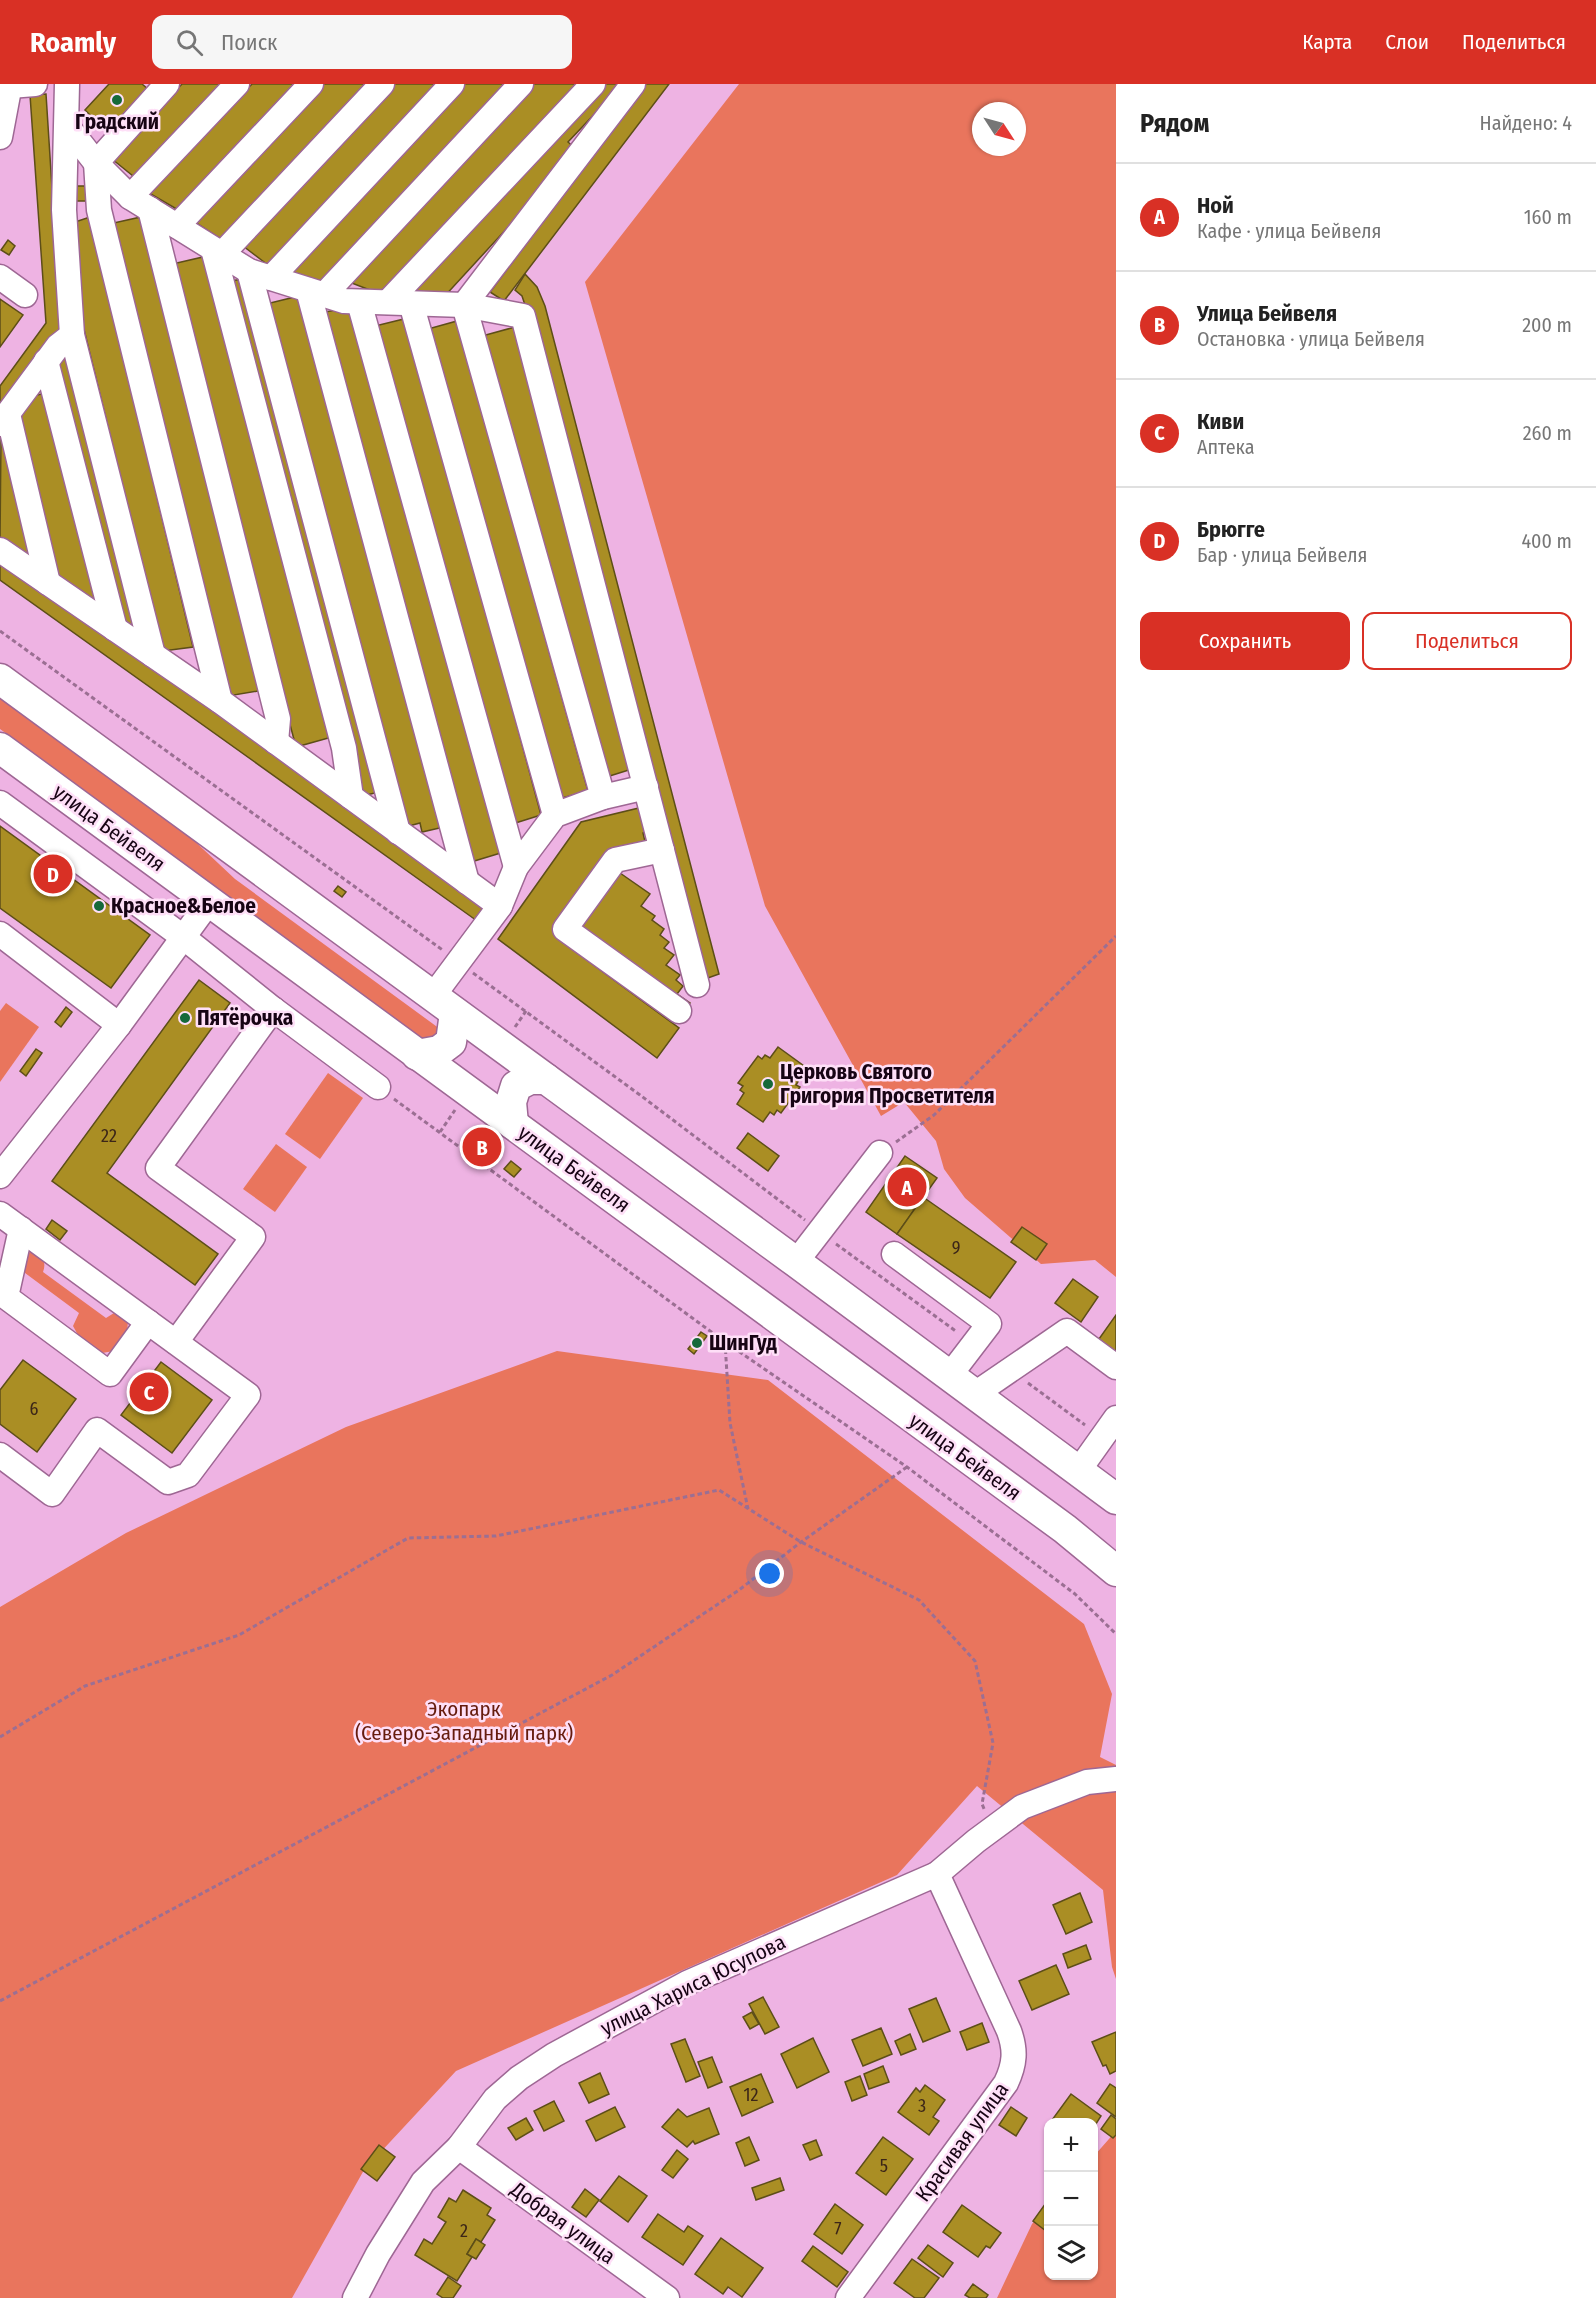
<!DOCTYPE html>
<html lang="ru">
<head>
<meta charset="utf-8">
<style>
  body { margin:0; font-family:"Fira Sans Condensed",sans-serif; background:#f6f6f6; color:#222 }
  .controls { position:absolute; right:18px; bottom:18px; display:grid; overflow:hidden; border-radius:12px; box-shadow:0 2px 4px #0004 }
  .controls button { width:54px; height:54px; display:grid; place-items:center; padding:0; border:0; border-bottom:2px solid #e0e0e0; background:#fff; color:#222; font:30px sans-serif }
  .compass { position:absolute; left:972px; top:18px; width:54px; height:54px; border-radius:50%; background:#fff; box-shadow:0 2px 4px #0004; rotate:126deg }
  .you { position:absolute; left:770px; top:1490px; width:21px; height:21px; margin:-15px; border:4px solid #fff; border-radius:50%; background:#1a73e8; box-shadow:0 0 0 9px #1a73e833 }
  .badge { display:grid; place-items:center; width:39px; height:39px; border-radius:50%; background:#d93025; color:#fff; font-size:20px; font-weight:700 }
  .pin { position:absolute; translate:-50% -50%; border:3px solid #fff; box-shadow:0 2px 6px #0006 }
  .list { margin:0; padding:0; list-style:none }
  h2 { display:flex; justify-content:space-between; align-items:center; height:78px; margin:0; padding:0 24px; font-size:26px }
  h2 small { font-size:20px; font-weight:400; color:#767676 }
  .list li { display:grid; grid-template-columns:39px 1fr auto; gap:18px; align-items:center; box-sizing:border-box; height:108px; padding:0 24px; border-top:2px solid #e0e0e0 }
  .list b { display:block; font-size:22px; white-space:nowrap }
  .list p { margin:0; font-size:20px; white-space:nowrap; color:#767676 }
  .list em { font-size:20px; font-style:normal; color:#767676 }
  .actions { display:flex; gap:12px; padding:18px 24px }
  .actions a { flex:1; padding:14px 0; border:2px solid #d93025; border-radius:12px; text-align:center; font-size:21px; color:#d93025 }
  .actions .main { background:#d93025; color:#fff }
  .icon { flex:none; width:33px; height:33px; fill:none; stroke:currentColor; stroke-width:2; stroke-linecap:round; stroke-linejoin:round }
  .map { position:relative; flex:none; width:1116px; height:2214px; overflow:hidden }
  header { display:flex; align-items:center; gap:36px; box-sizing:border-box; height:84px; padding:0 30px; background:#d93025; color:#fff }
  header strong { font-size:28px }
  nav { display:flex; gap:33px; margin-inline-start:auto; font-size:21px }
  .search { width:420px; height:54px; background:#f6f6f6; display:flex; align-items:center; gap:15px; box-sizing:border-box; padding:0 21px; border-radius:12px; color:#767676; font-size:22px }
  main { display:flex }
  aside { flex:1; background:#fff }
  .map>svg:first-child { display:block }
</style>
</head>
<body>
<header>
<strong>Roamly</strong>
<div class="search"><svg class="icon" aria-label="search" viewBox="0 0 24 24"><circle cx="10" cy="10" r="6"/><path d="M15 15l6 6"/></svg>Поиск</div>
<nav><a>Карта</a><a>Слои</a><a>Поделиться</a></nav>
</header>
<main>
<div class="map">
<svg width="1116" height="2214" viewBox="0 0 1116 2214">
  <rect width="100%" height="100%" fill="#eeb3e3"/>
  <g fill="#e9755d" fill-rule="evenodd">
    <path d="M739 0H1116V1193L1095 1176 1041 1180 965 1114 944 1085 936 1057 904 1018 881 1032 765 822 585 198ZM981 27H1017V63H981Z"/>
    <path d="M0 613 186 749 235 795 440 945 441 951 427 958 0 645Z"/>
    <path d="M6 919 39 943 0 998V927Z"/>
    <path d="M328 989 363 1014 320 1075 285 1050Z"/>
    <path d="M276 1060 307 1083 275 1128 243 1105Z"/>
    <path d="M31 1168C42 1169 47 1178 43 1188L106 1234 114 1229 119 1230 128 1237 127 1249 114 1267 102 1269 78 1251 73 1242 79 1229 21 1186 25 1170Z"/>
    <path d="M557 1267 768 1296 1084 1540 1112 1610 1100 1673 1116 1681V1895L1112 1883 1103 1806 977 1702 897 1791 456 1987 364 2086 292 2214H0V1523L126 1449 346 1343Z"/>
    <path d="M1116 2047V2214H997L1032 2140 1048 2122V2192H1094V2072Z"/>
  </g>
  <g fill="#aa8e24" stroke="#5d4e18" stroke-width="1.5">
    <path d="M109 0H142L149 6 108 49 85 26Z"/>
    <path d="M182 0H228L138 96 112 75Z"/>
    <path d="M252 0H300L180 127 149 109Z"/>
    <path d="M322 0H368L222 156 193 137Z"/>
    <path d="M394 0H438L268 181 243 162Z"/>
    <path d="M462 0H510L324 200 285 190Z"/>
    <path d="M533 0H580L383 211 349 198Z"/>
    <path d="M601 0H623L568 58 578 67 442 215 409 210Z"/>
    <path d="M646 0H669L504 217 490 208Z"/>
    <path d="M46 10 61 245 0 329V302L46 239 30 11Z"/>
    <rect x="75" y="102" width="16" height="15"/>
    <path d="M90 133 193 563 163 567 75 209V138Z"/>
    <path d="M141 133 264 606 228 612 109 140Z"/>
    <path d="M8 156 15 162 9 171 1 166Z"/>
    <path d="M203 173 332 653 296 663 168 181Z"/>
    <path d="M525 190 537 203 545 222 719 890 705 895 527 227 522 212 515 206Z"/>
    <path d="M246 195 379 708 362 712 228 197Z"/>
    <path d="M299 212 444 743 422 748 420 739 405 743 266 220Z"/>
    <path d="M0 215 23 231 0 263Z"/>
    <path d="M351 223 504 768 471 778 320 229Z"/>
    <path d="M408 234 541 731 509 741 375 242Z"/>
    <path d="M457 237 588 707 555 716 428 245Z"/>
    <path d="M515 243 632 685 600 695 482 252Z"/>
    <path d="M71 265 139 539 119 544 54 269Z"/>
    <path d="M47 309 100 516 89 518 56 493 16 332 32 312Z"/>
    <path d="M1 352 32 475 0 458Z"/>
    <path d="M0 473 488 824 480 839 0 496Z"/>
    <path d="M643 723 648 747 643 749 646 762 610 776 556 853 679 944 657 974 498 855 581 738Z"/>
    <path d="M0 742 150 851 111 904 0 824Z"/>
    <path d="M620 789 650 810 641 822 655 832 652 836 664 845 660 851 669 858 664 864 674 871 666 881 680 891 676 896 683 902 677 910 690 919 686 925 578 848Z"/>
    <path d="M338 802 346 808 342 813 334 807Z"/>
    <path d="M199 896 230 919 107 1089 218 1170 195 1201 52 1097Z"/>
    <path d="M66 923 72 928 61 943 55 938Z"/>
    <path d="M778 963 804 982 796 994 799 996 796 1001 800 1003 781 1029 777 1026 774 1031 770 1028 763 1038 737 1020 744 1009 740 1006 743 1002 738 999 758 972 762 975 765 971 770 974Z"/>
    <path d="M36 965 42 969 26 992 20 987Z"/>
    <path d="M748 1049 779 1072 768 1087 737 1064Z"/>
    <path d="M476 1051 482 1056 477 1063 471 1059Z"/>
    <path d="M905 1072 937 1094 897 1150 866 1128Z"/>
    <path d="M511 1077 521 1085 514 1093 504 1085Z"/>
    <path d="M923 1113 1016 1178 990 1214 897 1150Z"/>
    <path d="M52 1136 67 1147 60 1156 46 1145Z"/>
    <path d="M1022 1143 1047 1160 1036 1176 1011 1158Z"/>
    <path d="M1073 1195 1098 1213 1081 1238 1055 1219Z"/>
    <path d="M1116 1231V1275L1094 1262Z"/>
    <path d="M701 1248 707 1252 694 1270 688 1265Z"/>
    <path d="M23 1276 76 1315 37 1368 0 1340V1306Z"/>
    <path d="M161 1278 212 1316 172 1369 121 1331Z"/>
    <path d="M1080 1809 1092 1838 1066 1850 1053 1821Z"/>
    <path d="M1086 1861 1091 1875 1068 1884 1063 1870Z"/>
    <path d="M1056 1881 1069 1910 1032 1926 1019 1897Z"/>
    <path d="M763 1913 779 1943 765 1950 749 1920Z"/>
    <path d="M936 1914 950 1947 923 1958 909 1925Z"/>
    <path d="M752 1928 759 1940 750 1945 743 1933Z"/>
    <path d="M982 1939 989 1958 967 1966 960 1948Z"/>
    <path d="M881 1944 892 1970 863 1982 852 1956Z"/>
    <path d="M1116 1948V1987L1110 1990 1106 1981 1103 1982 1092 1958Z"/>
    <path d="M910 1950 916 1965 901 1971 895 1957Z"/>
    <path d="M813 1954 829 1988 797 2004 781 1970Z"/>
    <path d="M685 1955 700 1992 686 1998 671 1960Z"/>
    <path d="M712 1973 722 1998 708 2004 698 1978Z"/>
    <path d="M883 1982 889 1998 869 2005 864 1990Z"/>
    <path d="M600 1989 609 2010 589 2019 579 1999Z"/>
    <path d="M761 1990 773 2018 742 2032 730 2003Z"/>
    <path d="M860 1992 867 2011 852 2017 845 1998Z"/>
    <path d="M1110 2000 1116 2004V2033L1097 2019Z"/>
    <path d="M925 2001 945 2016 933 2033 939 2037 929 2051 898 2028 916 2004 920 2008Z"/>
    <path d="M1071 2010 1101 2032 1094 2043V2038H1055L1052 2036Z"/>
    <path d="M554 2017 564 2037 544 2047 534 2027Z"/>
    <path d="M615 2023 625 2043 596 2057 586 2037Z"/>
    <path d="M1011 2023 1027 2034 1016 2052 999 2041Z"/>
    <path d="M709 2024 719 2050 695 2060 693 2057 687 2063 662 2043 678 2025 687 2033Z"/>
    <path d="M1111 2031 1116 2035V2051L1113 2054 1101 2045Z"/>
    <path d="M526 2034 533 2046 516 2056 508 2044Z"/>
    <path d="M749 2053 759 2076 745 2082 736 2059Z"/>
    <path d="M883 2053 913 2075 886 2111 856 2089Z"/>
    <path d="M816 2056 822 2071 810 2076 803 2061Z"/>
    <path d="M379 2061 395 2073 377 2097 361 2085Z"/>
    <path d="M677 2066 688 2075 673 2094 662 2086Z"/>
    <path d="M619 2092 647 2112 628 2138 600 2117Z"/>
    <path d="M780 2094 784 2106 756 2116 752 2104Z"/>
    <path d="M585 2105 599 2116 586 2133 572 2123Z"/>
    <path d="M463 2106 491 2124 487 2131 495 2136 481 2158 476 2155 467 2170 472 2173 457 2197 415 2171 424 2155 432 2160 446 2138 438 2133 449 2114 456 2118Z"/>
    <path d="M1048 2116V2144L1046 2147 1033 2137Z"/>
    <path d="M835 2120 863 2141 842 2170 814 2150Z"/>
    <path d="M962 2121 1001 2149 990 2164 986 2162 978 2173 943 2148Z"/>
    <path d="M658 2130 684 2148 688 2142 703 2152 683 2181 642 2153Z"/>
    <path d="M721 2154 763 2184 742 2213 728 2203 723 2210 695 2190Z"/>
    <path d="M476 2155 485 2161 476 2175 467 2170Z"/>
    <path d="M928 2161 953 2179 943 2193 918 2174Z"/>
    <path d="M813 2162 848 2188 837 2203 802 2177Z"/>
    <path d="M912 2175 939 2194 924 2214H915L894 2199Z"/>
    <path d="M448 2193 461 2202 453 2214H443L437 2210Z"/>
    <path d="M973 2200 988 2211 986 2214H970L965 2211Z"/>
  </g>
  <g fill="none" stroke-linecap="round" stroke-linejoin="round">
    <g stroke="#9e6794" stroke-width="27">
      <g id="minor">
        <path d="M167 0 96 79 99 126 220 617"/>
        <path d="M10 2 35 0"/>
        <path d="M67 42 96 79 130 113 249 187 344 217 464 221 523 232 697 901"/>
        <path d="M0 53 10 0"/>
        <path d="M130 113 237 0"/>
        <path d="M150 125 278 635 276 658"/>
        <path d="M177 142 311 0"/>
        <path d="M213 165 344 664 351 713"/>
        <path d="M222 170 382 0"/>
        <path d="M249 187 398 748"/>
        <path d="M0 193 25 211"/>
        <path d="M271 194 452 0"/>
        <path d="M308 206 467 798"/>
        <path d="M324 211 521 0"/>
        <path d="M359 218 516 783"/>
        <path d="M388 218 593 0"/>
        <path d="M411 219 555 731"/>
        <path d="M72 251 153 571"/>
        <path d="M46 277 115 545"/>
        <path d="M8 330 48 499"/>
        <path d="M0 340 58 262 72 251 64 126 67 0"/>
        <path d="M0 466 220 617 500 822"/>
        <path d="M603 713 464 221 633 0"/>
        <path d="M0 719 183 853 273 925 378 1003"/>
        <path d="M662 766 615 776 565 845 679 927"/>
        <path d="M0 850 119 941"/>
        <path d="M433 912 500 822 516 783 555 731 603 713 646 703"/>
        <path d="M0 1092 119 941 209 818"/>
        <path d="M0 1130 248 1311 188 1391 168 1398 97 1346 52 1410 0 1371"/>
        <path d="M21 1145 6 1213 110 1290 148 1238"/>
        <path d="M894 1170 989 1240 950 1291"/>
        <path d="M796 1178 880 1069"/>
        <path d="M176 1258 253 1153 158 1084 273 925"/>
        <path d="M975 1310 1067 1247 1116 1283"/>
        <path d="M1079 1386 1116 1334"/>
        <path d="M459 2063 667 2214"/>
        <path d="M355 2214 378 2170 423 2098 459 2063 495 2015 519 1994 554 1971 687 1899 937 1790 976 1757 1022 1723 1087 1698 1116 1695"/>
        <path d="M848 2214 1006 1999C1015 1980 1016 1966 1009 1947L937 1790"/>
      </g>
    </g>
    <g stroke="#9e6794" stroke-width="33">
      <g id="major">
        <path d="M0 595 796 1178 1116 1415"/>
        <path d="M0 664 1065 1445 1116 1487"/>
        <path d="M417 971 439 967 451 958 455 929"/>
        <path d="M513 1040 511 1018 516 1002 530 995H546"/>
      </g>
    </g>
    <g stroke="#9b6f93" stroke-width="3" stroke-dasharray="4.5 3" stroke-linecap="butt">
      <path d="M0 547 444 867"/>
      <path d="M473 889 640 1011 805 1136"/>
      <path d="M515 943 526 927"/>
      <path d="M394 1015 725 1258 907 1383 1075 1510 1116 1550"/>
      <path d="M440 1048 455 1026"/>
      <path d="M896 1058 934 1031 1116 852"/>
      <path d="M836 1160 957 1248"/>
      <path d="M725 1258 730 1339 748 1425"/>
      <path d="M1028 1299 1085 1341"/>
      <path d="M0 1653 85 1602 239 1551 408 1454 496 1452 719 1406 801 1458 919 1516 975 1577 993 1659 982 1720 985 1727"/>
      <path d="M0 1917 612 1591 739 1506 801 1458 907 1383"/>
    </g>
    <use href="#minor" stroke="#fff" stroke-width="24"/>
    <use href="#major" stroke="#fff" stroke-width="30"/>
  </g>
  <g fill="#16693a" stroke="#fedff7" stroke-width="2">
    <circle cx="117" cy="16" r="6"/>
    <circle cx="99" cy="822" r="6"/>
    <circle cx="185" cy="934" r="6"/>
    <circle cx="768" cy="1000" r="6"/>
    <circle cx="697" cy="1259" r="6"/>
  </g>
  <g text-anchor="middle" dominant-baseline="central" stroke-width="5" stroke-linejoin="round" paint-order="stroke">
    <g font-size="18" fill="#3c2618">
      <text x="109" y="1052">22</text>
      <text x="956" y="1164">9</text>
      <text x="34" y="1325">6</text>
      <text x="751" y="2011">12</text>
      <text x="922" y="2022">3</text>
      <text x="884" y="2082">5</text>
      <text x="838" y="2145">7</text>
      <text x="464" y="2147">2</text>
    </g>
    <g font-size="21" font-weight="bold" fill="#170414" stroke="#fedff7" text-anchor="start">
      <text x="117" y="38" text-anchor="middle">Градский</text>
      <text x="111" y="822">Красное&amp;Белое</text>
      <text x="197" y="934">Пятёрочка</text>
      <text x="780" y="988">Церковь Святого<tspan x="780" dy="24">Григория Просветителя</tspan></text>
      <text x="709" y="1259">ШинГуд</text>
    </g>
    <g font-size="21" fill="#170414" stroke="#fedff7">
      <text transform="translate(109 744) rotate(36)">улица Бейвеля</text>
      <text transform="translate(574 1085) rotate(36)">улица Бейвеля</text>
      <text transform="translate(965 1373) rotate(36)">улица Бейвеля</text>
      <text transform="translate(693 1901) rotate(-26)">улица Хариса Юсупова</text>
      <text transform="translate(962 2058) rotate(-54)">Красивая улица</text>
      <text transform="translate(563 2139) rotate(36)">Добрая улица</text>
    </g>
    <g font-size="21" fill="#661b0d" stroke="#fedff7">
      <text x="464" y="1625">Экопарк<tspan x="464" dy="24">(Северо-Западный парк)</tspan></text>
    </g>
  </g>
</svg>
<div class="controls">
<button>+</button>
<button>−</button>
<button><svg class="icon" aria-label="layers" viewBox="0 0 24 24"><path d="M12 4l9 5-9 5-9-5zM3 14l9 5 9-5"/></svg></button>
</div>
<svg class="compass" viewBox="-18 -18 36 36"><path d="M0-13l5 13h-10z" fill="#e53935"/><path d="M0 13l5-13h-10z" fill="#767676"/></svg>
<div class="you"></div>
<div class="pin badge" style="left:907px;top:1103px">A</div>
<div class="pin badge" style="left:482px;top:1063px">B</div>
<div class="pin badge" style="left:149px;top:1308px">C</div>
<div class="pin badge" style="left:53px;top:790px">D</div>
</div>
<aside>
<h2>Рядом<small>Найдено: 4</small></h2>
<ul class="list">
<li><span class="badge">A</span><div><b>Ной</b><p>Кафе · улица Бейвеля</p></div><em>160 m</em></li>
<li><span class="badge">B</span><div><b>Улица Бейвеля</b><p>Остановка · улица Бейвеля</p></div><em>200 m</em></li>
<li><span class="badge">C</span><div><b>Киви</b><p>Аптека</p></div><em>260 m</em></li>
<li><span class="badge">D</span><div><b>Брюгге</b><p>Бар · улица Бейвеля</p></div><em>400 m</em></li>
</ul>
<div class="actions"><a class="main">Сохранить</a><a>Поделиться</a></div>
</aside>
</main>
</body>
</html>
